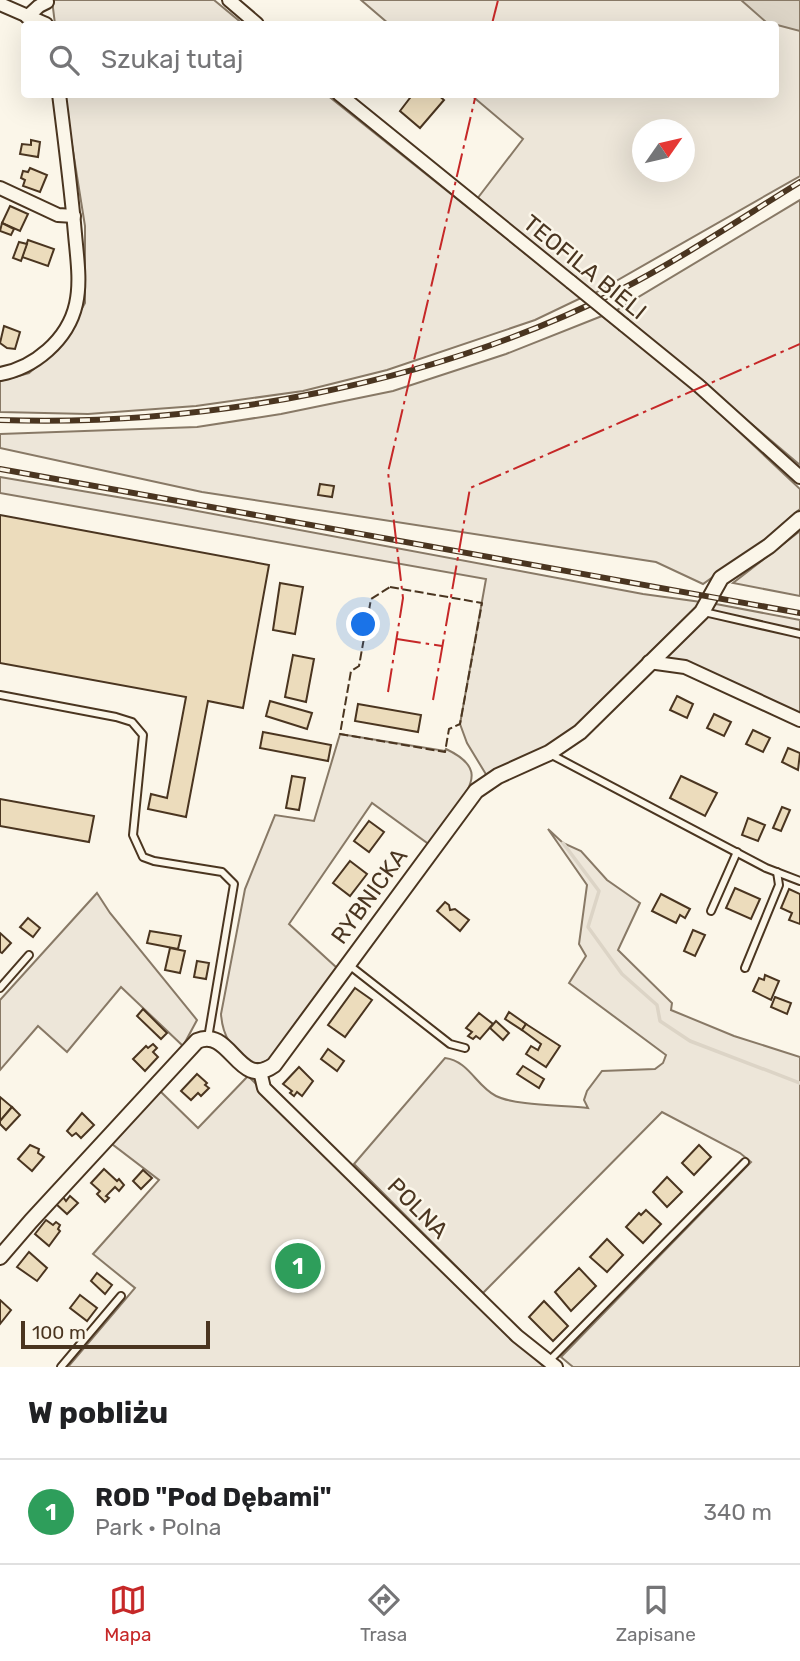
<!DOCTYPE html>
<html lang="pl">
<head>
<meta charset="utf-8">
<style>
  body { margin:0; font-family:Rubik,sans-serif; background:#f2f2f2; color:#202124 }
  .compass { position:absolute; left:632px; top:119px; width:63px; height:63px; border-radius:50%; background:#fff; box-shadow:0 7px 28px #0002; rotate:56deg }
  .scale { position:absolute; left:21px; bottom:18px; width:189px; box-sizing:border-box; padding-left:7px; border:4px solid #4a3520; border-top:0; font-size:19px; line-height:24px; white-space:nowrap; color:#4a3520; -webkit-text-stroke:5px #fbf6e9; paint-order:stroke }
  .you { position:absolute; left:364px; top:625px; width:24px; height:24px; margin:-18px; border:5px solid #fff; border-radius:50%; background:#1a73e8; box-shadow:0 0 0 10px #1a73e833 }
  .badge { display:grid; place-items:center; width:46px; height:46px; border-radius:50%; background:#c62828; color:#fff; font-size:23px; font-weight:700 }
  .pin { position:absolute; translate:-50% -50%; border:4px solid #fff; box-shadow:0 2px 7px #0006 }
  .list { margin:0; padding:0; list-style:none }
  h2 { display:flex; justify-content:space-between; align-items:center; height:91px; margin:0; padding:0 28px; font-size:30px }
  h2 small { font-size:23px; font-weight:400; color:#757577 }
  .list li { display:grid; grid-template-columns:46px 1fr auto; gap:21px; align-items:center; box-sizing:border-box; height:105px; padding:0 28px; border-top:2px solid #e0e0e0 }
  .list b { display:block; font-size:26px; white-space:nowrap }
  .list p { margin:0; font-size:23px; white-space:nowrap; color:#757577 }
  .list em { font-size:23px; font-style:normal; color:#757577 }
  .icon { flex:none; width:38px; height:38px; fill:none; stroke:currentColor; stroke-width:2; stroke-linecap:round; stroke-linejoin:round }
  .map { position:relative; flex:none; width:800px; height:1367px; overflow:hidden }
  .search { position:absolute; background:#fff; box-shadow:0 7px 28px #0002; left:21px; right:21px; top:21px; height:77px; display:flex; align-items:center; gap:18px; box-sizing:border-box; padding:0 24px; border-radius:7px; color:#757577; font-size:26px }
  .sheet { height:196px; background:#fff }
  nav { display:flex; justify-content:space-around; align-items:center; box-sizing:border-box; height:98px; border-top:2px solid #e0e0e0; background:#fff; font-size:19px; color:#757577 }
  nav a { display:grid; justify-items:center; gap:4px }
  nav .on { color:#c62828 }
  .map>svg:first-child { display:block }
</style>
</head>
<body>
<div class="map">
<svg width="800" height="1367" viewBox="0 0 800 1367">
  <rect width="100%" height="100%" fill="#fbf6e9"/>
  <g fill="#ede6d9" stroke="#887966" stroke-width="2" fill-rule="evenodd">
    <path d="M52 0H214L243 24H55Z"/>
    <path d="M361 0H800V176L595 293 477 199 523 139 471 95 776 94V24H389ZM642 130H684V172H642Z"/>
    <path d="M64 95H327L581 298 535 320 387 370 303 391 196 406 88 414 0 412V381L29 373 62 344 85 303V226Z"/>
    <path d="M800 200V465L617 310Z"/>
    <path d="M602 316 685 381 800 489V509L766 539 703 584 656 562 202 492 0 448V434L197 427 281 414 393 391 506 354Z"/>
    <path d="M0 477 176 507 643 594 701 602 569 733 543 751 487 776 467 743 460 724 486 579 0 493Z"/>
    <path d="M800 531V596L733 583Z"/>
    <path d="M716 604 800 620V722L660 661Z"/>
    <path d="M340 734 445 751 446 749C482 766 475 781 456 809 447 821 438 833 430 845L372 803 289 924 337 968 274 1058 254 1066C235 1049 223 1042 221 1014L245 889 275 815 314 821Z"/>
    <path d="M548 829 563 843 581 851 607 880 640 903 618 950 672 1003 671 1010 734 1036 800 1057V1367H573L561 1357 751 1162 740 1153 662 1112 483 1293 354 1164 445 1058C469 1061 476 1086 496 1096 516 1106 564 1105 588 1108L584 1100 587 1091 602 1071 655 1069 663 1063 666 1055 569 983 586 956 579 944 587 885Z"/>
    <path d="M97 893 110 913 197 1020 183 1046 121 987 67 1052 38 1026 0 1070V1000Z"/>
    <path d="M248 1076 481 1307 544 1367H68L135 1288 93 1254 159 1180 112 1144 160 1091 198 1128Z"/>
  </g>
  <path fill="#dcd4c6" stroke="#887966" stroke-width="2" d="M741 0H800V31L766 22Z"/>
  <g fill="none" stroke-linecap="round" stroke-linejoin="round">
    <path stroke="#dcd4c6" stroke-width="3.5" d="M563 843 599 891 588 927 622 974 657 1005 660 1021 690 1041 800 1083"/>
  </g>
  <g fill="#ecdcbc" stroke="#4a3520" stroke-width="2">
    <path d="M413 94H437L444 100 420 128 400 111Z"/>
    <path d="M31 140 40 142 38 157 20 154 22 144 31 145Z"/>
    <path d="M30 168 47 175 40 192 23 186 25 180 21 178 23 171 28 172Z"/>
    <path d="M10 206 28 214 20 231 2 223Z"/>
    <path d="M2 223 14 229 11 235 0 231Z"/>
    <path d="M28 240 54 249 48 266 22 257Z"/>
    <path d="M19 242 27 244 21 261 13 258Z"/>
    <path d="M4 326 20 332 15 349 7 348 0 343Z"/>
    <path d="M320 484 334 486 332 497 318 495Z"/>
    <path d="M0 515 269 565 243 708 208 701 186 817 148 809 151 794 167 798 186 697 0 663Z"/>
    <path d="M280 583 303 587 295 634 273 630Z"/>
    <path d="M293 655 314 659 306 702 285 697Z"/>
    <path d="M677 696 693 704 687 718 670 710Z"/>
    <path d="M270 701 312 713 307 729 266 716Z"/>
    <path d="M358 704 421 715 418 732 355 721Z"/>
    <path d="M714 714 731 722 724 736 707 728Z"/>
    <path d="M753 730 770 738 763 752 746 744Z"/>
    <path d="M263 732 331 745 328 761 260 748Z"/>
    <path d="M788 748 800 753 798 770 782 762Z"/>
    <path d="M292 776 305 778 299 810 286 808Z"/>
    <path d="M681 776 717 793 705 816 670 798Z"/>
    <path d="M0 799 94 816 89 842 0 826Z"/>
    <path d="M782 807 790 810 781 831 773 828Z"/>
    <path d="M748 818 765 825 758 841 742 835Z"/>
    <path d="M369 821 384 832 369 852 354 841Z"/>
    <path d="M350 861 367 874 350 896 333 883Z"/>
    <path d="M735 888 760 899 751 919 726 908Z"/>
    <path d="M789 889 800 894V924L789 920 792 913 781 908Z"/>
    <path d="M661 894 690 909 685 918 680 915 676 923 652 911Z"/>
    <path d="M445 902 449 905 450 910 455 909 469 920 460 931 437 911Z"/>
    <path d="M28 918 40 928 33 937 20 927Z"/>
    <path d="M693 930 705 935 695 956 684 951Z"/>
    <path d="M150 931 181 936 178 949 147 943Z"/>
    <path d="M0 933 11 943 2 953 0 952Z"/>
    <path d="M170 948 185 951 180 973 165 970Z"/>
    <path d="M197 961 209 963 206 979 194 977Z"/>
    <path d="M765 975 779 981 771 1000 753 991 759 978 764 980Z"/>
    <path d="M355 988 372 1000 345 1037 328 1025Z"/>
    <path d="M775 997 791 1003 787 1014 771 1007Z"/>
    <path d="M143 1009 167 1033 161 1039 137 1016Z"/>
    <path d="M509 1012 526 1024 522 1030 505 1019Z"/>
    <path d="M479 1013 493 1024 480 1039 476 1036 473 1039 468 1036 472 1032 466 1028Z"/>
    <path d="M496 1021 509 1033 503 1040 490 1028Z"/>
    <path d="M526 1024 560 1046 546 1067 526 1054 531 1046 538 1050 541 1044 522 1030Z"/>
    <path d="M153 1044 157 1048 153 1052 158 1057 145 1071 133 1059 146 1046 148 1048Z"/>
    <path d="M328 1049 344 1061 337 1071 321 1059Z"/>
    <path d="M523 1066 544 1079 539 1088 517 1074Z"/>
    <path d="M299 1067 313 1081 302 1096 297 1092 294 1096 290 1093 292 1091 283 1084Z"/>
    <path d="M197 1074 207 1083 205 1085 209 1088 201 1096 198 1093 191 1100 181 1091Z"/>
    <path d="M0 1097 12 1107 1 1120 0 1119Z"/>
    <path d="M12 1107 20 1115 6 1130 0 1124V1121Z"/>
    <path d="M82 1113 94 1125 81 1138 76 1133 72 1136 67 1131Z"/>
    <path d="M30 1145 39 1149 38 1153 44 1157 32 1171 18 1159Z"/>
    <path d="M699 1145 711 1157 694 1175 682 1163Z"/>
    <path d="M104 1169 117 1181 119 1179 124 1185 119 1191 115 1187 106 1196 109 1198 105 1202 97 1194 100 1191 91 1183Z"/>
    <path d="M143 1170 152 1178 141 1189 133 1181Z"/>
    <path d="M667 1177 682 1192 667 1207 653 1192Z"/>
    <path d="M70 1196 78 1203 67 1214 56 1204 63 1197 66 1201Z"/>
    <path d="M646 1210 661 1224 643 1243 626 1227 639 1213 641 1215Z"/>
    <path d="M46 1220 53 1225 56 1222 60 1225 58 1229 60 1231 49 1246 35 1234Z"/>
    <path d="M607 1239 623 1255 607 1272 590 1257Z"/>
    <path d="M29 1252 47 1268 37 1281 17 1267Z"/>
    <path d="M579 1268 596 1286 571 1311 555 1292Z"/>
    <path d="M97 1273 112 1285 105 1294 91 1281Z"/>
    <path d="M80 1295 97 1308 87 1321 70 1308Z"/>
    <path d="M0 1300 11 1310 0 1324Z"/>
    <path d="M544 1301 568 1326 553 1341 529 1317Z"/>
  </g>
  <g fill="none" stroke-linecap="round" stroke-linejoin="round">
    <g stroke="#4a3520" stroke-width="10">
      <g id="service">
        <path d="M704 612 800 634"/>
        <path d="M0 695 116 717 132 722 143 735 133 835 143 857 154 861 222 872 234 884 208 1038"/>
        <path d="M550 754 766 868 800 881"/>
        <path d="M711 911 737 852"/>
        <path d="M349 965 450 1044 465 1048"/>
        <path d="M745 968 779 885 777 872"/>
        <path d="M0 988 29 955"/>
        <path d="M549 1361 745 1162"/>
        <path d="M61 1367 121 1296"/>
      </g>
    </g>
    <g stroke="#4a3520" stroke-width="16">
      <g id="minor">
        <path d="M229 0 257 24"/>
        <path d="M0 4 46 24"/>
        <path d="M27 17 39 6 47 2"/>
        <path d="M339 94 571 282"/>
        <path d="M0 188 58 215 74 216"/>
        <path d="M624 325 699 386 800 477"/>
        <path d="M0 374C34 368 68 340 76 304 81 282 77 257 75 234 71 188 65 141 59 94"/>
        <path d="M649 662 685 667 800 720"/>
        <path d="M260 1071 264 1088 517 1336 556 1367"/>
      </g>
    </g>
    <g stroke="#4a3520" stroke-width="18">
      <path id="tertiary" d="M0 1257 31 1221 197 1041C231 1026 238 1091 274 1065L476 791 498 776 549 753 580 732 702 612 721 578 769 546 800 519"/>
    </g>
    <use href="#service" stroke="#fbf6e9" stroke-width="6"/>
    <use href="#minor" stroke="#fbf6e9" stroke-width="12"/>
    <use href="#tertiary" stroke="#fbf6e9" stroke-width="14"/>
    <g stroke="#4a3520" stroke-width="6">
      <g id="rail">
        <path d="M0 420C206 427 433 384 618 291 681 259 740 219 800 182"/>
        <path d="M0 469 800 613"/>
      </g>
    </g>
    <use href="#rail" stroke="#fbf6e9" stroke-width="3.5" stroke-dasharray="10" stroke-linecap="butt"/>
    <g stroke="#4a3520" stroke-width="16" stroke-linecap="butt">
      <path id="minor-bridge" d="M571 282 624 325"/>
    </g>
    <use href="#minor-bridge" stroke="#fbf6e9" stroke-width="12"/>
    <path stroke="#4a3520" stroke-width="2" stroke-dasharray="9 3.5" stroke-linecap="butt" d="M390 587 482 603 460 724 449 729 445 752 340 734 351 671 359 666 371 599Z"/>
    <g stroke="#c62828" stroke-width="2" stroke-dasharray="24 5 3.5 5" stroke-linecap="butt">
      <path d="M492 24 498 0"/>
      <path d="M397 639 442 646"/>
      <path d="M388 692 403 598 388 472 476 94"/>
      <path d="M433 700 470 488 800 344"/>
    </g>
  </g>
  <g text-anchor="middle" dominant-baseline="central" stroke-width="5" stroke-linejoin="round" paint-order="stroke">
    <g font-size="23" fill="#4a3520" stroke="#fbf6e9">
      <text transform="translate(585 267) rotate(39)">TEOFILA BIELI</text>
      <text transform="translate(369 896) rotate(-54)">RYBNICKA</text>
      <text transform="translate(418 1208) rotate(45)">POLNA</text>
    </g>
  </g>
</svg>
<svg class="compass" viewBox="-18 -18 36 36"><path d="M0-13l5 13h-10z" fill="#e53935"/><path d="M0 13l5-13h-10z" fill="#757577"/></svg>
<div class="scale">100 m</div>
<div class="you"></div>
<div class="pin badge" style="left:298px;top:1266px;background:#2e9e5b">1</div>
<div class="search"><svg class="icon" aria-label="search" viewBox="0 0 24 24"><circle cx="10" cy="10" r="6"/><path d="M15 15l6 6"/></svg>Szukaj tutaj</div>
</div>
<section class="sheet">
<h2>W pobliżu<small></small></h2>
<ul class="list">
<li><span class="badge" style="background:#2e9e5b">1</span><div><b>ROD &quot;Pod Dębami&quot;</b><p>Park · Polna</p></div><em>340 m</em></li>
</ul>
</section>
<nav>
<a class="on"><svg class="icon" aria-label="map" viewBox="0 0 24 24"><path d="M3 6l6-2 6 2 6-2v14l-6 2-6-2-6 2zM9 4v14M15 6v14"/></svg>Mapa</a>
<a><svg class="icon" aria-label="directions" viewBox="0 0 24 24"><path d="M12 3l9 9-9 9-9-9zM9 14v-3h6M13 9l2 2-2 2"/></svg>Trasa</a>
<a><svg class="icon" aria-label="saved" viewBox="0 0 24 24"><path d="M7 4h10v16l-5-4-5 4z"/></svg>Zapisane</a>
</nav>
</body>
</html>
